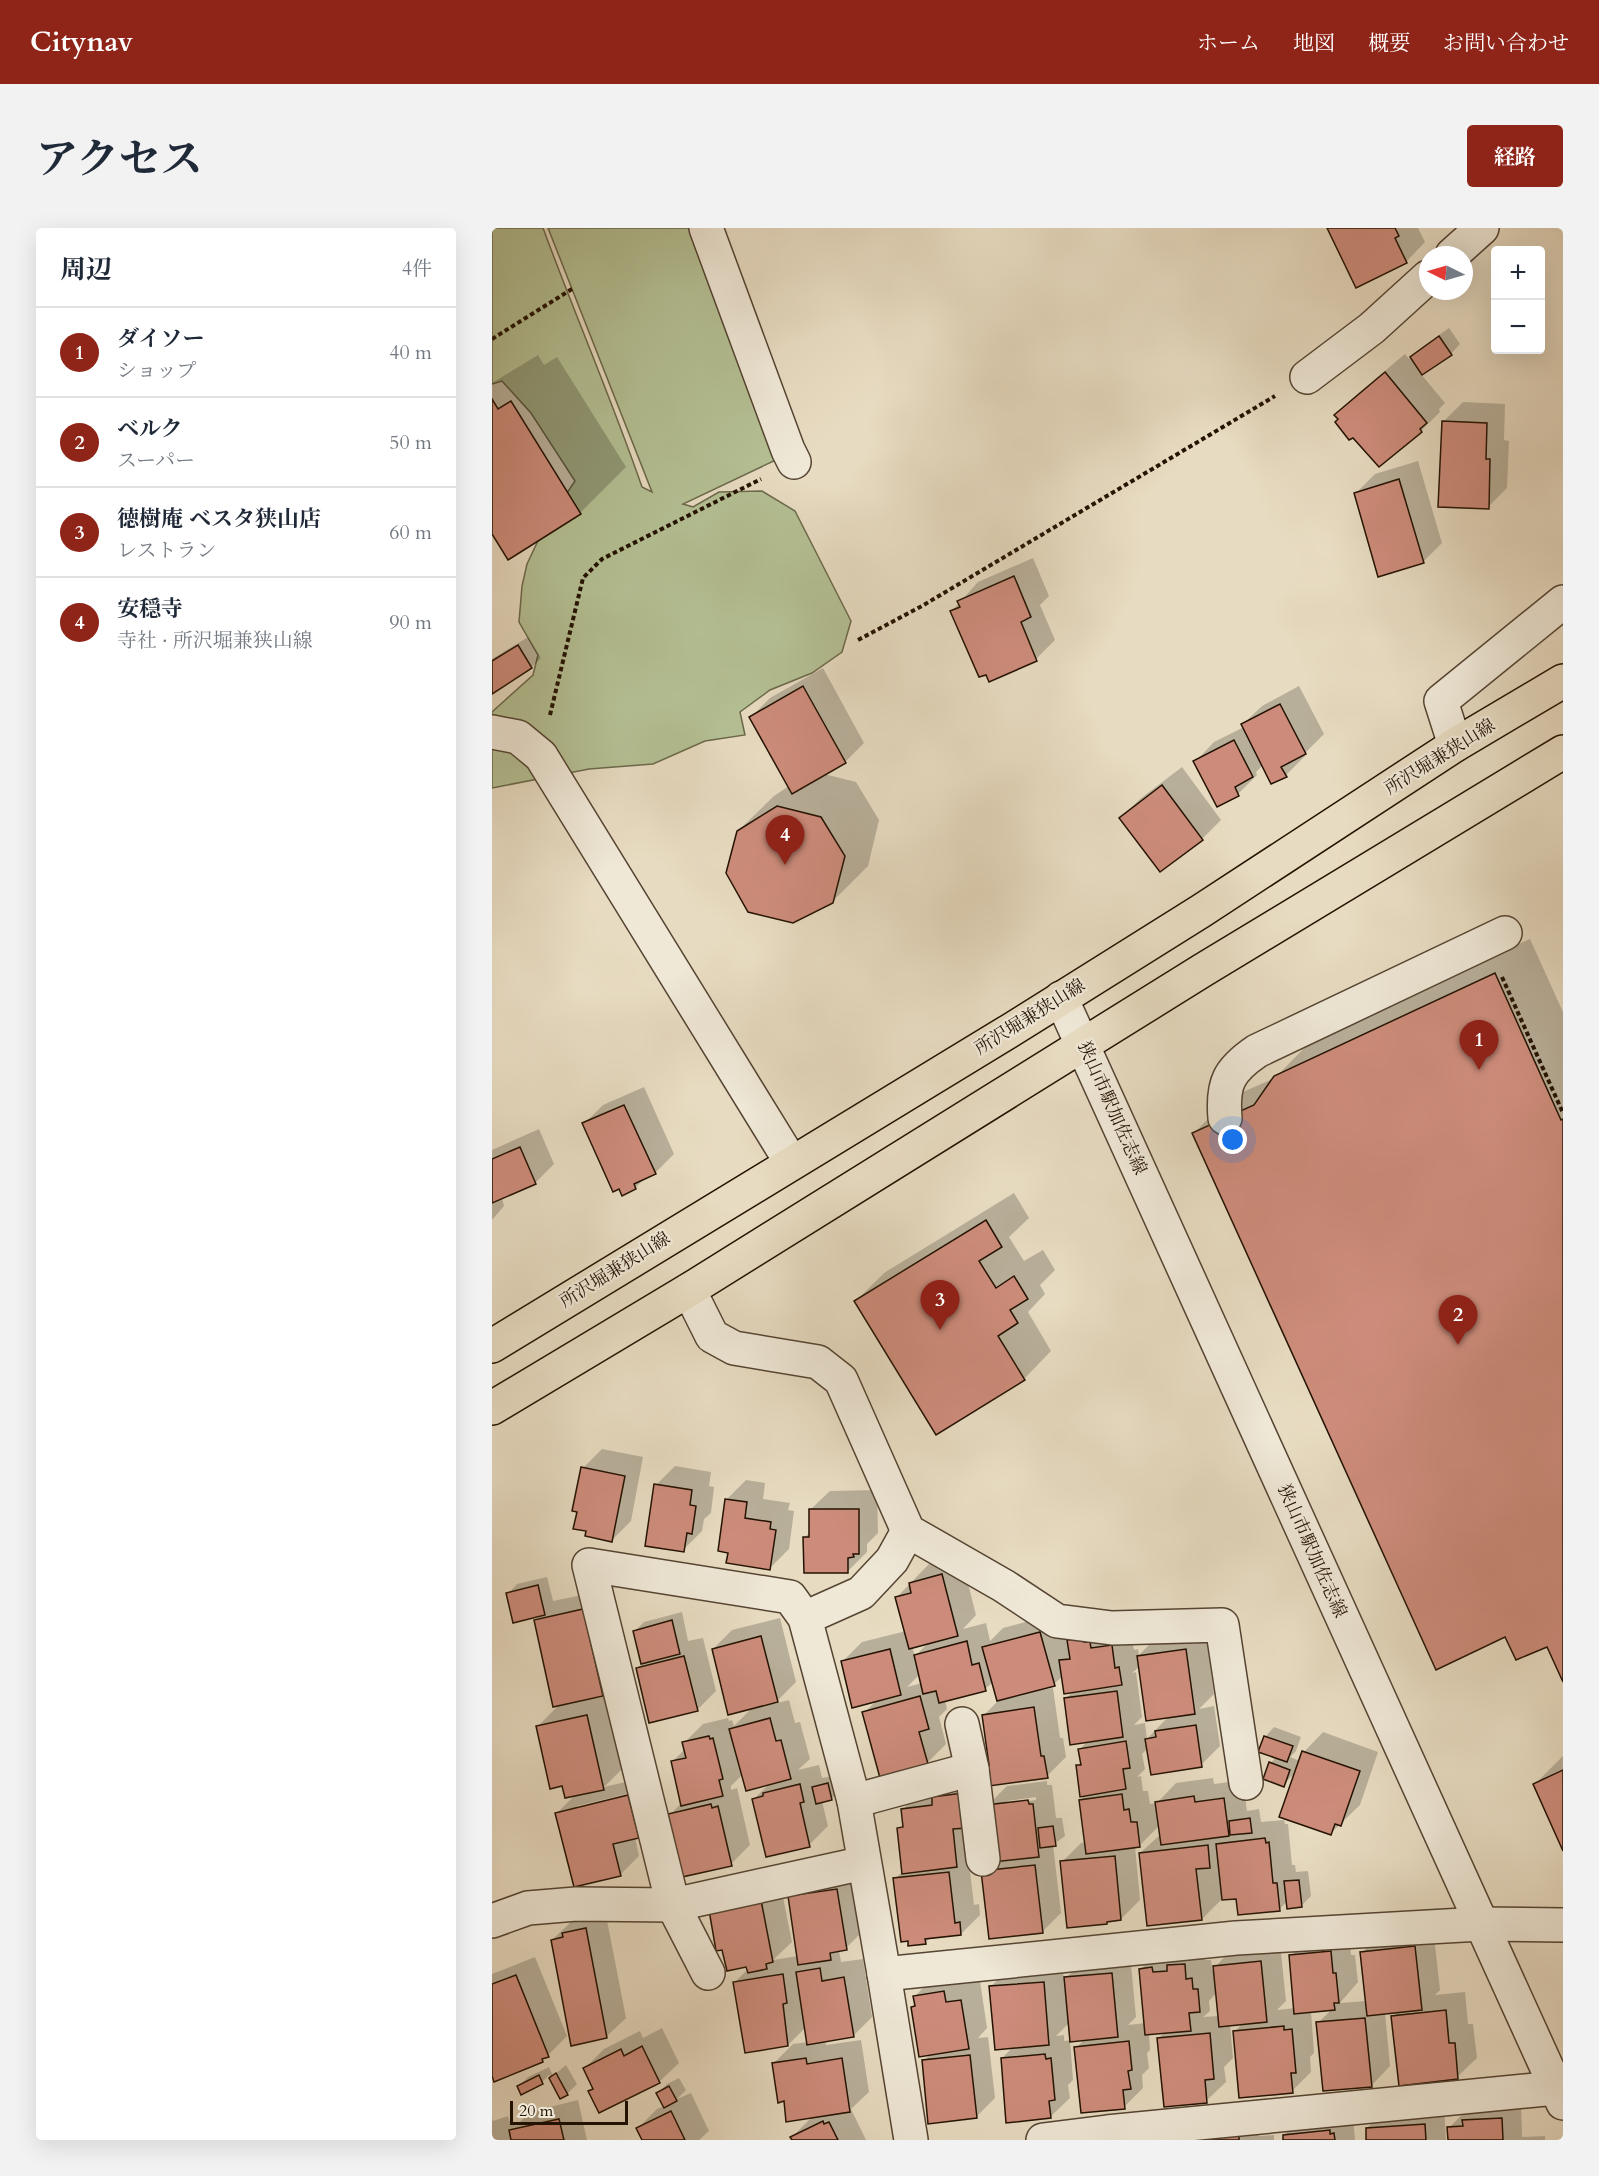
<!DOCTYPE html>
<html lang="ja">
<head>
<meta charset="utf-8">
<style>
  body { margin:0; font-family:Cardo,"Noto Serif JP",serif; background:#f2f2f3; color:#1f2937 }
  .controls { position:absolute; right:18px; top:18px; display:grid; overflow:hidden; border-radius:6px; box-shadow:0 6px 24px #0002 }
  .controls button { width:54px; height:54px; display:grid; place-items:center; padding:0; border:0; border-bottom:2px solid #e0e1e3; background:#fff; color:#1f2937; font:30px sans-serif }
  .compass { position:absolute; left:927px; top:18px; width:54px; height:54px; border-radius:50%; background:#fff; box-shadow:0 6px 24px #0002; rotate:275deg }
  .scale { position:absolute; left:18px; bottom:15px; width:118px; box-sizing:border-box; padding-left:6px; border:3px solid #241202; border-top:0; font-size:16px; line-height:21px; white-space:nowrap; color:#241202; -webkit-text-stroke:4px #efe8d7; paint-order:stroke }
  .you { position:absolute; left:741px; top:912px; width:21px; height:21px; margin:-15px; border:4px solid #fff; border-radius:50%; background:#1a73e8; box-shadow:0 0 0 9px #1a73e833 }
  .badge { display:grid; place-items:center; width:39px; height:39px; border-radius:50%; background:#8f2418; color:#fff; font-size:20px; font-weight:700 }
  .pin { position:absolute; translate:-50% -50px; filter:drop-shadow(0 2px 3px #0008) }
  .pin::after { content:''; position:absolute; top:32px; width:21px; height:18px; background:inherit; clip-path:polygon(0 0,100% 0,50% 100%) }
  .list { margin:0; padding:0; list-style:none }
  h2 { display:flex; justify-content:space-between; align-items:center; height:78px; margin:0; padding:0 24px; font-size:26px }
  h2 small { font-size:20px; font-weight:400; color:#747a83 }
  .list li { display:grid; grid-template-columns:39px 1fr auto; gap:18px; align-items:center; box-sizing:border-box; height:90px; padding:0 24px; border-top:2px solid #e0e1e3 }
  .list b { display:block; font-size:22px; white-space:nowrap }
  .list p { margin:0; font-size:20px; white-space:nowrap; color:#747a83 }
  .list em { font-size:20px; font-style:normal; color:#747a83 }
  .map { position:relative; flex:none; width:1071px; height:1912px; overflow:hidden; border-radius:6px }
  header { display:flex; align-items:center; gap:36px; box-sizing:border-box; height:84px; padding:0 30px; background:#8f2418; color:#fff }
  header strong { font-size:28px }
  nav { display:flex; gap:33px; margin-inline-start:auto; font-size:21px }
  .intro { display:flex; align-items:center; justify-content:space-between; box-sizing:border-box; height:144px; padding:0 36px }
  h1 { margin:0; font-size:42px }
  .button { padding:15px 27px; border-radius:6px; background:#8f2418; color:#fff; font-size:21px; font-weight:700 }
  main { display:flex; gap:36px; padding:0 36px }
  aside { flex:1; background:#fff; border-radius:6px; box-shadow:0 6px 24px #0002 }
  .map>svg:first-child { display:block }
</style>
</head>
<body>
<header>
<strong>Citynav</strong>
<nav><a>ホーム</a><a>地図</a><a>概要</a><a>お問い合わせ</a></nav>
</header>
<div class="intro"><h1>アクセス</h1><a class="button">経路</a></div>
<main>
<aside>
<h2>周辺<small>4件</small></h2>
<ul class="list">
<li><span class="badge">1</span><div><b>ダイソー</b><p>ショップ</p></div><em>40 m</em></li>
<li><span class="badge">2</span><div><b>ベルク</b><p>スーパー</p></div><em>50 m</em></li>
<li><span class="badge">3</span><div><b>徳樹庵 ベスタ狭山店</b><p>レストラン</p></div><em>60 m</em></li>
<li><span class="badge">4</span><div><b>安穏寺</b><p>寺社 · 所沢堀兼狭山線</p></div><em>90 m</em></li>
</ul>
</aside>
<div class="map">
<svg width="1071" height="1912" viewBox="0 0 1071 1912">
  <rect width="100%" height="100%" fill="#e7dbc1"/>
  <filter id="stains"><feTurbulence type="fractalNoise" baseFrequency=".00333" numOctaves="4"/><feColorMatrix values="0 0 0 0 .2 0 0 0 0 .09 0 0 0 0 .02 0 0 0 .5 -.17"/></filter>
  <radialGradient id="worn" r=".72"><stop offset=".6" stop-color="#630" stop-opacity="0"/><stop offset="1" stop-color="#630" stop-opacity=".3"/></radialGradient>
  <path fill="#b4c094" stroke="#6c694b" stroke-width="1.5" d="M0 0H51C83 87 120 172 150 259L160 264 56 0H206L290 229 191 276 201 279 227 264 270 263 303 283 359 393 350 424 320 445 278 462 248 484 253 507 213 513 161 536 97 541 0 560V484L41 447 46 427 27 394 30 358 35 336 53 298 83 253 39 185 10 153 0 156Z"/>
  <g fill="#0003" fill-rule="evenodd">
    <path d="M837 0H926L933 14 914 34Z"/>
    <path d="M957 100 968 116 959 126 929 146 953 175 947 181 948 184 929 203 887 237 844 187 863 168 913 126 917 131 929 120Z"/>
    <path d="M46 127 52 137 65 129 134 239 88 285 17 330 0 304V155Z"/>
    <path d="M971 174 1013 176 1012 212 1017 213 1015 260 996 279 951 194Z"/>
    <path d="M926 233 950 315 931 334 864 265 883 246Z"/>
    <path d="M541 330 557 368 548 377 563 412 544 431 460 383 486 354Z"/>
    <path d="M36 409 49 430 40 439 0 464V431Z"/>
    <path d="M331 440 372 515 353 534 332 546 364 554 387 592 376 638 340 674 246 603 282 568 297 558 259 489 278 470Z"/>
    <path d="M807 458 832 506 812 526 813 528 794 547 771 537 764 544 765 547 746 566 703 534 722 514 752 499 750 497 770 478Z"/>
    <path d="M690 539 729 592 710 611 668 642 629 590 648 571Z"/>
    <path d="M1038 711 1071 784V1451L1056 1417 1013 1407 702 905 737 870 783 850 819 813Z"/>
    <path d="M152 859 182 926 163 945 155 948 143 960 92 896 111 877Z"/>
    <path d="M47 901 62 936 43 955 10 970 12 978 0 992V922Z"/>
    <path d="M522 965 537 990 517 1009 532 1033 551 1022 563 1042 548 1057 553 1066 536 1084 559 1123 532 1151 364 1073 392 1045Z"/>
    <path d="M110 1221 151 1229 139 1293 120 1312 91 1240Z"/>
    <path d="M183 1238 219 1244 217 1258 222 1259 219 1285 212 1291 210 1303 191 1322 164 1257Z"/>
    <path d="M254 1252 273 1255 271 1271 298 1275 296 1282 302 1283 297 1321 278 1340 238 1324 235 1271Z"/>
    <path d="M385 1262 386 1305 375 1316V1324L356 1343 313 1309 319 1303 318 1282 338 1263Z"/>
    <path d="M469 1328 484 1387 471 1401 494 1395 498 1413 511 1400 567 1385 575 1414 596 1394 638 1398 642 1422 646 1421 647 1427 665 1409 713 1402 722 1466 707 1481 722 1478 728 1518 709 1537 656 1520 650 1526 653 1541 645 1549 649 1548 651 1563H656L658 1576 665 1575 684 1555 721 1550 722 1556 751 1552 755 1583 767 1581 769 1594 792 1592 793 1596H796L800 1637H803L804 1644 816 1643 819 1668 809 1678 796 1673 787 1681 745 1669 730 1671 710 1691 648 1625 669 1606 668 1597 647 1618H643L648 1672 629 1691 618 1692 614 1695 570 1634 589 1615 594 1614 588 1572 595 1566 585 1538 590 1534 588 1521 596 1513 573 1471 582 1463 571 1448 562 1456 550 1460V1462L561 1460 568 1510H571L574 1529 555 1548 492 1487 506 1473 501 1454 493 1461 453 1472 455 1481 447 1489 454 1516 435 1535 372 1485 385 1472 350 1434 370 1414 414 1403 405 1369 437 1336ZM437 1414 423 1428 420 1418ZM648 1438 677 1488 655 1511 653 1495 642 1497 650 1489 644 1444 640 1445ZM428 1446 430 1455 415 1459Z"/>
    <path d="M55 1349 61 1373 110 1363 129 1447 106 1470 114 1468 130 1541 112 1559 155 1549 165 1589 146 1609H143L147 1628 128 1647 65 1585 84 1566 71 1557 45 1499 68 1476 44 1392 50 1386 16 1366 25 1356ZM143 1564V1567L85 1581V1578Z"/>
    <path d="M190 1384 196 1413 211 1410 224 1463 205 1482 145 1441 151 1435 143 1403 152 1394Z"/>
    <path d="M288 1390 304 1454 282 1476 297 1472 303 1495 308 1494 318 1531 306 1542 327 1537 330 1550 345 1547 349 1562 339 1571 330 1573 336 1598 317 1617 261 1572 277 1556 251 1546 239 1558V1562L245 1560 258 1617 239 1636 178 1587 190 1574 180 1534 193 1521 192 1515 211 1496 236 1490 237 1493 240 1492 242 1498 261 1479 221 1421 240 1402Z"/>
    <path d="M782 1499 809 1509 804 1523 798 1529 808 1533 812 1524 831 1504 886 1524 868 1577 838 1606 804 1544 791 1557 779 1535 784 1529 773 1509Z"/>
    <path d="M1071 1528V1619L1043 1556Z"/>
    <path d="M490 1547 476 1626 482 1677 487 1676 488 1687 469 1706 439 1709 433 1715 403 1651 411 1643 407 1601 412 1596 410 1582 430 1562Z"/>
    <path d="M555 1553V1557H560L564 1590H570L573 1608 561 1617 569 1685 550 1704 498 1710 496 1577 515 1558ZM544 1569V1572L515 1576V1573Z"/>
    <path d="M364 1643 373 1701 354 1720 347 1722 349 1734 371 1731 380 1789 361 1808 333 1812 334 1817 369 1812 377 1864 359 1881 374 1912H302L300 1909 321 1888 282 1835 301 1816 316 1814 314 1799 296 1817 242 1755 256 1741 255 1737 232 1720 226 1722 288 1654 300 1714 281 1732 306 1728 297 1669Z"/>
    <path d="M113 1682 134 1790 114 1809 60 1712 80 1693Z"/>
    <path d="M941 1699 948 1762 943 1767 973 1764 976 1796H981L985 1830 965 1849 901 1789 906 1783 893 1785 898 1838 879 1858 826 1795 840 1781 819 1783 822 1825 818 1829 819 1844 800 1863 742 1804 751 1795 738 1796 741 1830 732 1839 734 1854 714 1873 666 1811 673 1804 657 1806 658 1822 655 1825 657 1840 650 1847 651 1860 632 1879 584 1820 593 1811 578 1812 581 1852 576 1857 578 1870 558 1889 510 1830 522 1818 498 1759 518 1740 570 1735 572 1752 593 1731 638 1726 644 1789 636 1797 654 1795 649 1741 668 1722 711 1717 713 1732H719L720 1742H723V1739L742 1719 788 1715 794 1773 785 1782 803 1780 799 1728 818 1709 857 1705 859 1727H863L866 1754 848 1775 875 1773 870 1725 889 1705ZM725 1764 727 1788 711 1789 718 1783 717 1773ZM578 1794 580 1812 572 1813V1807L564 1808Z"/>
    <path d="M43 1729 75 1808 50 1833 0 1844V1746Z"/>
    <path d="M471 1744 472 1756 488 1753 495 1800 486 1810 496 1809 503 1870 484 1889 432 1833 439 1825 421 1779 424 1776 423 1768 442 1749Z"/>
    <path d="M170 1800 187 1835 167 1854 98 1863 102 1859 92 1841 112 1821 148 1803 151 1810Z"/>
    <path d="M74 1837 85 1856 75 1866 69 1869 57 1847 50 1854 26 1859 36 1849 57 1839 61 1848Z"/>
    <path d="M187 1850 194 1862 185 1871 199 1865 217 1903 207 1912H152L146 1900 165 1881 173 1878 166 1865 175 1856Z"/>
    <path d="M1029 1871 1030 1909 1053 1908V1912H957V1900L976 1880Z"/>
    <path d="M86 1872 95 1912H0V1890L1 1893 16 1888 18 1895 22 1894 24 1898 38 1884Z"/>
    <path d="M952 1877 954 1912H876L875 1900 894 1881Z"/>
    <path d="M766 1887 767 1908 782 1907V1912H711Z"/>
    <path d="M861 1887 863 1912H793L792 1907 811 1888Z"/>
  </g>
  <g fill="#cd8c7b" stroke="#241202" stroke-width="1.5">
    <path d="M835 0H903L907 8 903 10 915 35 864 60Z"/>
    <path d="M947 108 960 127 930 147 918 129Z"/>
    <path d="M893 144 935 195 928 201 930 204 887 239 861 210 857 212 843 194 846 191 842 187Z"/>
    <path d="M0 171 6 181 19 173 89 286 16 332 0 306Z"/>
    <path d="M950 193 995 195 994 231H998L997 281 946 279Z"/>
    <path d="M907 251 932 335 886 349 862 265Z"/>
    <path d="M522 348 539 389 529 394 545 433 497 454 494 447 487 449 458 383 468 379 465 373Z"/>
    <path d="M26 417 40 440 0 466V433Z"/>
    <path d="M311 458 354 535 300 566 257 489Z"/>
    <path d="M788 476 814 526 789 539 795 549 779 556 749 496Z"/>
    <path d="M742 512 761 549 743 559 747 568 725 579 701 533Z"/>
    <path d="M670 557 711 612 668 644 627 590Z"/>
    <path d="M285 578 329 589 353 628 341 675 301 695 256 684 234 645 245 603Z"/>
    <path d="M1003 745 1069 892 1071 891V1454L1055 1419 1024 1432 1013 1409 944 1442 700 905 762 877 782 848Z"/>
    <path d="M132 877 164 946 142 956 144 961 130 968 127 961 121 964 90 895Z"/>
    <path d="M28 919 44 956 0 975V931Z"/>
    <path d="M494 992 510 1019 487 1033 504 1060 522 1048 536 1071 518 1082 526 1095 506 1108 533 1152 444 1207 362 1073Z"/>
    <path d="M89 1239 133 1248 120 1314 93 1308 94 1303 81 1301 85 1284 80 1283Z"/>
    <path d="M162 1256 200 1262 198 1277 204 1278 200 1306 195 1305 192 1324 153 1318Z"/>
    <path d="M233 1271 255 1274 253 1290 279 1294 278 1301 284 1302 278 1342 234 1335 236 1325 226 1323Z"/>
    <path d="M317 1281H367V1326H361L362 1329 356 1330V1345H312L311 1309H317Z"/>
    <path d="M450 1346 466 1408 417 1421 403 1369 419 1365 417 1355Z"/>
    <path d="M46 1357 53 1387 21 1395 14 1365Z"/>
    <path d="M91 1381 111 1468 61 1479 42 1392Z"/>
    <path d="M180 1392 188 1426 149 1436 141 1403Z"/>
    <path d="M548 1404 563 1458 505 1473 490 1419Z"/>
    <path d="M269 1408 286 1474 236 1487 220 1421Z"/>
    <path d="M591 1410 592 1414H598L599 1420 620 1417 623 1440 627 1439 630 1457 572 1466 567 1432 578 1431 575 1412Z"/>
    <path d="M475 1413 480 1437 487 1435 494 1463 447 1475 444 1463 431 1466 422 1427Z"/>
    <path d="M398 1421 409 1467 360 1480 349 1433Z"/>
    <path d="M694 1421 703 1486 654 1493 645 1428Z"/>
    <path d="M192 1428 206 1483 157 1495 144 1440Z"/>
    <path d="M625 1463 631 1509 578 1517 572 1470Z"/>
    <path d="M428 1468 437 1501 427 1504 436 1536 388 1550 370 1484Z"/>
    <path d="M542 1479 549 1528H552L556 1550 497 1558 494 1538 497 1537 490 1487Z"/>
    <path d="M95 1487 112 1562 73 1570 70 1558 58 1561 44 1498Z"/>
    <path d="M278 1490 284 1513 289 1512 299 1551 254 1563 237 1501Z"/>
    <path d="M704 1497 710 1539 659 1547 653 1511 664 1509 663 1503Z"/>
    <path d="M217 1508 218 1511 221 1510 231 1551 227 1552 231 1568 189 1578 179 1533 194 1530 190 1514Z"/>
    <path d="M772 1508 801 1518 795 1534 766 1524Z"/>
    <path d="M634 1513 638 1540 631 1541 634 1561 588 1569 584 1537H589L586 1521Z"/>
    <path d="M810 1523 868 1543 849 1598 843 1596 839 1607 787 1589Z"/>
    <path d="M777 1534 798 1542 792 1559 771 1551Z"/>
    <path d="M1071 1542V1623L1041 1556Z"/>
    <path d="M336 1555 340 1572 324 1576 320 1559Z"/>
    <path d="M308 1556 312 1574 308 1575 318 1619 274 1629 260 1571 271 1568V1565Z"/>
    <path d="M471 1565 475 1600 461 1601 465 1639 410 1646 405 1600 411 1599 409 1581 440 1577V1569Z"/>
    <path d="M630 1566 632 1582 637 1581 639 1594H645L648 1619 594 1626 587 1572Z"/>
    <path d="M136 1567 147 1610 121 1616 129 1648 82 1659 63 1585Z"/>
    <path d="M702 1568 703 1574 732 1570 737 1608 669 1617 663 1574Z"/>
    <path d="M536 1572 537 1576H541L547 1629 501 1634 494 1577Z"/>
    <path d="M219 1576 220 1580 226 1578 240 1638 190 1649 176 1586Z"/>
    <path d="M758 1590 760 1605 738 1607 737 1593Z"/>
    <path d="M561 1598 564 1618 548 1620 546 1600Z"/>
    <path d="M773 1610 774 1615 777 1614 781 1655H785L788 1683 746 1687 744 1671 730 1672 724 1616Z"/>
    <path d="M716 1617 718 1640 704 1641 710 1692 655 1698 647 1625Z"/>
    <path d="M623 1628 629 1692 615 1694V1696L575 1700 568 1633Z"/>
    <path d="M543 1637 551 1705 497 1711 489 1643Z"/>
    <path d="M457 1644 463 1695 468 1694 469 1707 433 1711 434 1716 416 1718V1713L409 1714 401 1650Z"/>
    <path d="M807 1652 810 1679 795 1681 792 1653Z"/>
    <path d="M345 1661 355 1722 338 1725 339 1732 306 1737 296 1668Z"/>
    <path d="M269 1672 281 1734 274 1736 275 1741 256 1745 254 1739 235 1743 230 1722 224 1723 217 1682Z"/>
    <path d="M94 1700 115 1810 79 1818 59 1712 71 1709 70 1705Z"/>
    <path d="M923 1718 930 1782 875 1788 868 1724Z"/>
    <path d="M839 1723 841 1745H844L847 1775H842L843 1782 802 1786 797 1727Z"/>
    <path d="M769 1733 775 1794 727 1799 721 1738Z"/>
    <path d="M693 1736 694 1751 700 1750 701 1761H706L708 1784 697 1785 699 1803 653 1807 647 1741 660 1739 661 1744 675 1743V1737Z"/>
    <path d="M328 1740 330 1753 352 1749 362 1809 315 1817 304 1744Z"/>
    <path d="M620 1745 626 1809 578 1814 572 1749Z"/>
    <path d="M291 1746 295 1775 291 1776 296 1818 253 1825 241 1754Z"/>
    <path d="M24 1747 57 1829 50 1831 51 1834 2 1854 0 1848V1756Z"/>
    <path d="M552 1754 557 1817 503 1822 497 1758Z"/>
    <path d="M452 1763 454 1774 469 1772 477 1821 427 1829 419 1779 423 1778 421 1768Z"/>
    <path d="M954 1782 957 1815H963L966 1851 907 1858 899 1788Z"/>
    <path d="M873 1790 880 1859 831 1863 824 1794Z"/>
    <path d="M792 1798V1802L800 1801 804 1845H799L801 1865 747 1870 741 1803Z"/>
    <path d="M718 1805 722 1851 713 1852 715 1875 672 1879 665 1810Z"/>
    <path d="M637 1813 640 1842 636 1843 639 1861 631 1862 633 1881 589 1885 582 1819Z"/>
    <path d="M150 1818 168 1855 107 1885 96 1863 101 1861 91 1840 129 1821 132 1828Z"/>
    <path d="M553 1826 554 1831 559 1830 563 1872 557 1873 559 1890 514 1895 509 1830Z"/>
    <path d="M478 1827 485 1890 436 1896 430 1832Z"/>
    <path d="M314 1830 315 1836 350 1830 358 1884 294 1894 292 1873 286 1875 280 1835Z"/>
    <path d="M64 1845 76 1867 68 1871 57 1850Z"/>
    <path d="M47 1847 51 1856 29 1867 25 1858Z"/>
    <path d="M177 1858 185 1873 172 1880 164 1865Z"/>
    <path d="M179 1883 193 1912H150L144 1900Z"/>
    <path d="M1010 1890 1011 1912H956L955 1899 971 1898 970 1892Z"/>
    <path d="M67 1891 72 1912H19L17 1902Z"/>
    <path d="M331 1893 332 1896 337 1894 346 1912H300L298 1909Z"/>
    <path d="M933 1896 934 1912H874V1900Z"/>
    <path d="M838 1902V1906L842 1905 843 1912H791V1907Z"/>
    <path d="M747 1905V1912H710L709 1909Z"/>
  </g>
  <g fill="none" stroke-linecap="round" stroke-linejoin="round">
    <g stroke="#554432" stroke-width="36">
      <g id="minor">
        <path d="M214 0 296 222 302 234"/>
        <path d="M960 27 990 0"/>
        <path d="M815 149 880 100 936 49"/>
        <path d="M0 504 26 509 49 528 299 934"/>
        <path d="M963 517 949 473 1071 374"/>
        <path d="M569 770 1071 1875"/>
        <path d="M733 890C730 855 737 842 765 823L1013 705"/>
        <path d="M197 1062 220 1108 242 1120 326 1134 349 1152 416 1303 512 1358 565 1393 620 1400 730 1397 754 1555"/>
        <path d="M313 1390 369 1365 400 1332 416 1303"/>
        <path d="M470 1496 480 1541 491 1631"/>
        <path d="M362 1573 480 1541"/>
        <path d="M0 1693 36 1680 84 1676 181 1677 372 1635"/>
        <path d="M216 1745 181 1677 97 1337 298 1369 313 1390 362 1573 392 1746 419 1912"/>
        <path d="M392 1746 744 1710 989 1696 1071 1697"/>
        <path d="M551 1912 615 1904 1064 1860"/>
      </g>
    </g>
    <g stroke="#241202" stroke-width="36">
      <g id="major">
        <path d="M0 1118 519 802 709 683 963 517 1071 453"/>
        <path d="M0 1180 197 1062 711 742 1071 524"/>
      </g>
    </g>
    <g stroke="#241202" stroke-width="4" stroke-dasharray="4.5 3" stroke-linecap="butt">
      <path d="M0 111 80 61"/>
      <path d="M366 412 430 378 783 168"/>
      <path d="M58 487 91 350 110 331 269 251"/>
      <path d="M1010 749 1071 885"/>
    </g>
    <use href="#minor" stroke="#efe8d7" stroke-width="33"/>
    <use href="#major" stroke="#e7dbc1" stroke-width="33"/>
  </g>
  <g text-anchor="middle" dominant-baseline="central" stroke-width="4.5" stroke-linejoin="round" paint-order="stroke">
    <g font-size="18" fill="#241202" stroke="#efe8d7">
      <text transform="translate(948 529) rotate(-32)">所沢堀兼狭山線</text>
      <text transform="translate(538 789) rotate(-32)">所沢堀兼狭山線</text>
      <text transform="translate(620 880) rotate(66)">狭山市駅加佐志線</text>
      <text transform="translate(123 1042) rotate(-32)">所沢堀兼狭山線</text>
      <text transform="translate(820 1323) rotate(66)">狭山市駅加佐志線</text>
    </g>
  </g>
  <rect width="100%" height="100%" filter="url(#stains)"/>
  <rect width="100%" height="100%" fill="url(#worn)"/>
</svg>
<div class="controls">
<button>+</button>
<button>−</button>
</div>
<svg class="compass" viewBox="-18 -18 36 36"><path d="M0-13l5 13h-10z" fill="#e53935"/><path d="M0 13l5-13h-10z" fill="#747a83"/></svg>
<div class="scale">20 m</div>
<div class="you"></div>
<div class="pin badge" style="left:987px;top:842px">1</div>
<div class="pin badge" style="left:966px;top:1117px">2</div>
<div class="pin badge" style="left:448px;top:1102px">3</div>
<div class="pin badge" style="left:293px;top:637px">4</div>
</div>
</main>
</body>
</html>
